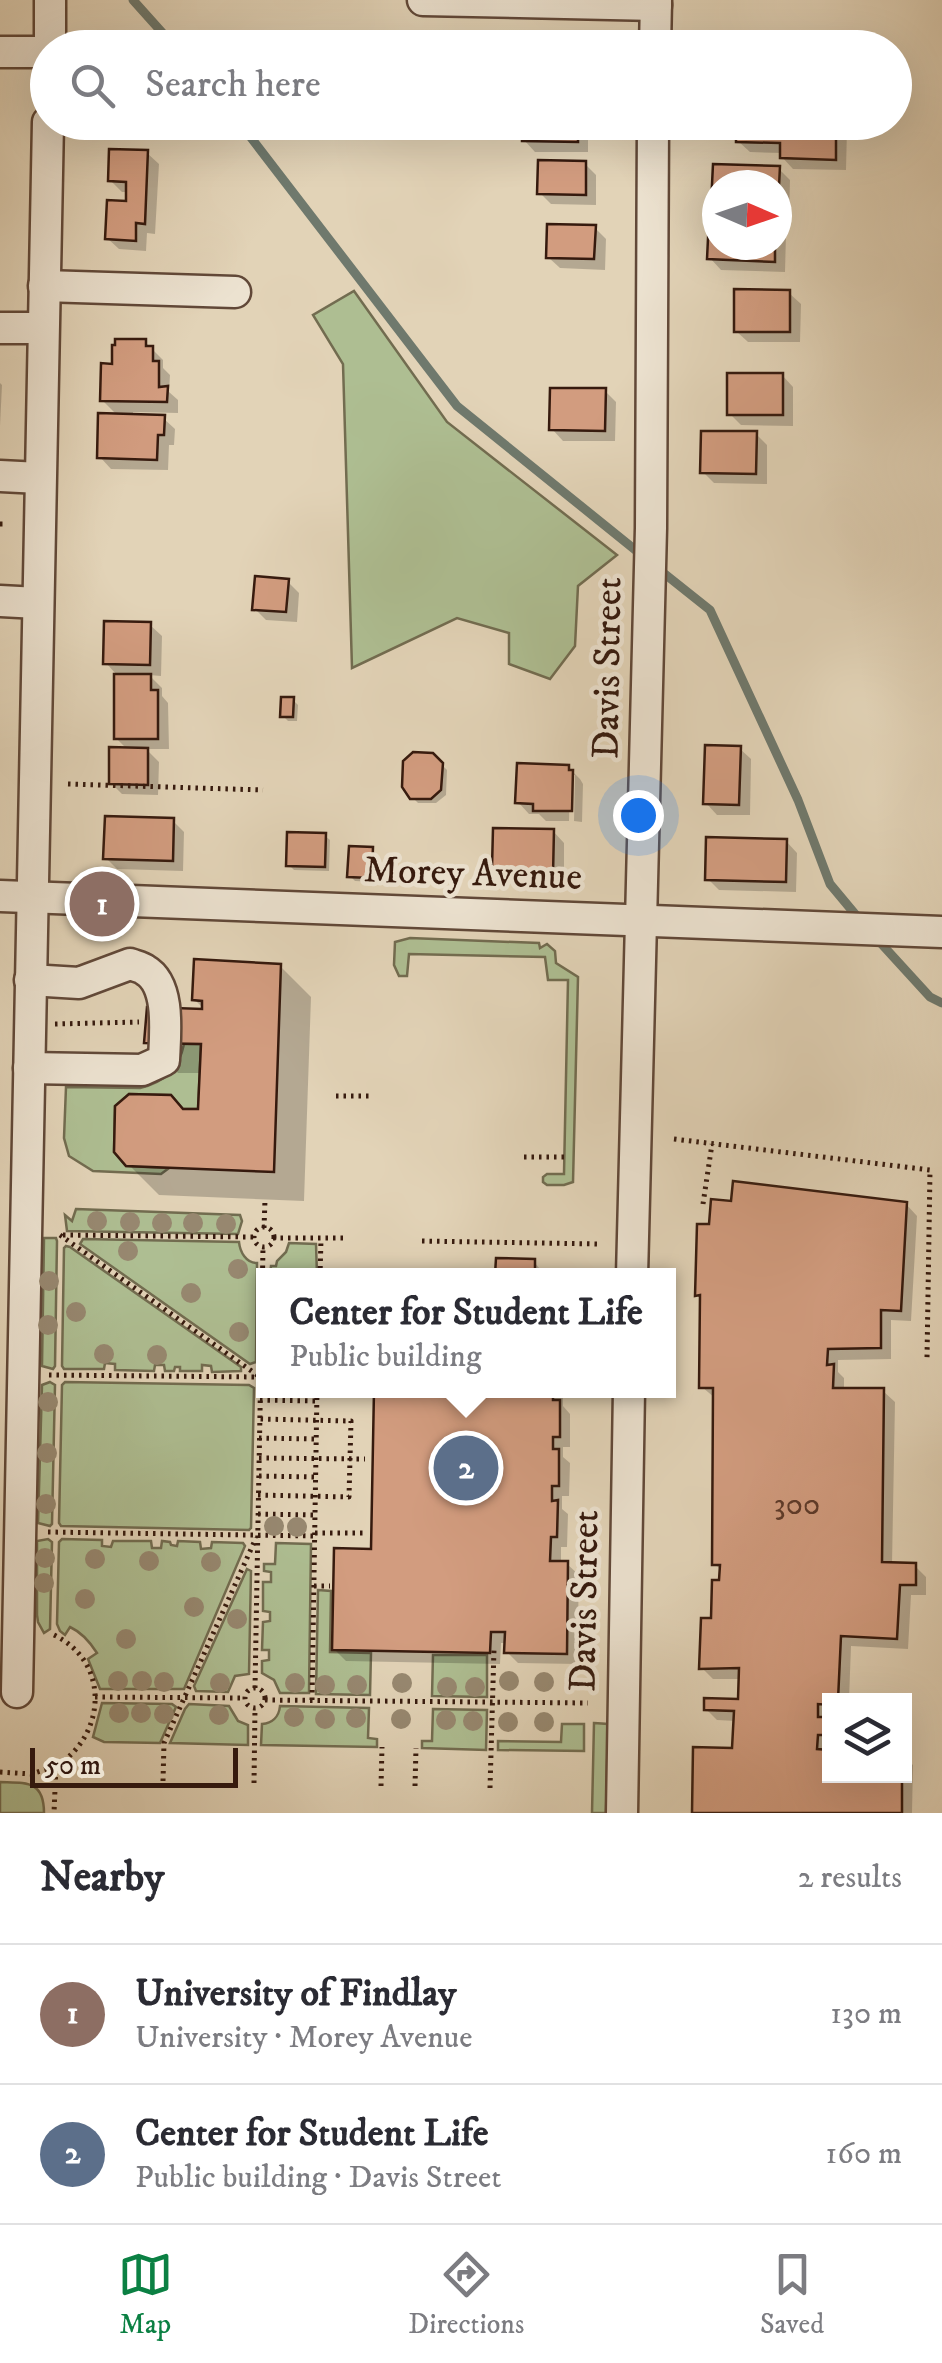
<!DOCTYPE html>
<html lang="en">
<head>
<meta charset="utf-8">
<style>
  body { margin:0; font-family:"IM FELL DW Pica",serif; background:#f7f7f7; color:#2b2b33 }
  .controls { position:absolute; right:30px; bottom:30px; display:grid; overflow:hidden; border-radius:0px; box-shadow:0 10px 40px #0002 }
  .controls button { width:90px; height:90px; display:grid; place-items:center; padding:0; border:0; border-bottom:2px solid #e1e1e2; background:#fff; color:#2b2b33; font:50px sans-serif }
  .compass { position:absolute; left:702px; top:170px; width:90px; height:90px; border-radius:50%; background:#fff; box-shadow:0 10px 40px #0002; rotate:92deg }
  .scale { position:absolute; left:30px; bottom:25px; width:208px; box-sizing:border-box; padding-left:10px; border:5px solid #361a0e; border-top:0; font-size:28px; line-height:35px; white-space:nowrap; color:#361a0e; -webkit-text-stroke:8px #ece2d0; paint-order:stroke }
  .you { position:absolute; left:638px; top:815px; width:35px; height:35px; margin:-25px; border:8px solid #fff; border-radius:50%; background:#1a73e8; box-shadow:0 0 0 15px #1a73e833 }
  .badge { display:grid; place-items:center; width:65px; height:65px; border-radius:50%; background:#0b8043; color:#fff; font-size:32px; font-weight:700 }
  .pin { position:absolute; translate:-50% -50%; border:5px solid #fff; box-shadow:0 2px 10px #0006 }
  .popup { position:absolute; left:256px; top:1268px; width:420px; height:130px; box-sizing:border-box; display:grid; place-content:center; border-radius:0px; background:#fff; filter:drop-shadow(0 2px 8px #0005); font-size:32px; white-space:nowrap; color:#7c7c81 }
  .popup b { font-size:38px; color:#2b2b33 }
  .popup::after { content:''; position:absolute; left:50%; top:100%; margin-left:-20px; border:20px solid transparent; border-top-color:#fff }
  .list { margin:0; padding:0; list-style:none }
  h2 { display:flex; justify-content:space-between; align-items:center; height:130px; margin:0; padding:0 40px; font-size:42px }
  h2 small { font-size:32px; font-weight:400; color:#7c7c81 }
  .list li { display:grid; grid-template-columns:65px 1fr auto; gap:30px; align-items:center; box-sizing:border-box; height:140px; padding:0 40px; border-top:2px solid #e1e1e2 }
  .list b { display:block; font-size:38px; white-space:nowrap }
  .list p { margin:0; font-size:32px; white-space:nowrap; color:#7c7c81 }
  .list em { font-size:32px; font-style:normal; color:#7c7c81 }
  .icon { flex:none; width:55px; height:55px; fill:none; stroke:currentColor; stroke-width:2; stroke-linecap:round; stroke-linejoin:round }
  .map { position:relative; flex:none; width:942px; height:1813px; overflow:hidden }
  .search { position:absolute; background:#fff; box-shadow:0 10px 40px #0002; left:30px; right:30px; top:30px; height:110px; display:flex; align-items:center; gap:25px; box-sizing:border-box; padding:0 35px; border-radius:55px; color:#7c7c81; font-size:38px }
  .sheet { height:410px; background:#fff }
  nav { display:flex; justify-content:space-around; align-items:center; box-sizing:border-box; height:140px; border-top:2px solid #e1e1e2; background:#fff; font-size:28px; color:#7c7c81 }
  nav a { display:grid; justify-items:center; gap:5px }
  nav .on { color:#0b8043 }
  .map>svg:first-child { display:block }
</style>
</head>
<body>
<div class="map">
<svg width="942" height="1813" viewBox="0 0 942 1813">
  <rect width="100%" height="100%" fill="#e2d3b7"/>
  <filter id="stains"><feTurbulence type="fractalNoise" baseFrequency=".002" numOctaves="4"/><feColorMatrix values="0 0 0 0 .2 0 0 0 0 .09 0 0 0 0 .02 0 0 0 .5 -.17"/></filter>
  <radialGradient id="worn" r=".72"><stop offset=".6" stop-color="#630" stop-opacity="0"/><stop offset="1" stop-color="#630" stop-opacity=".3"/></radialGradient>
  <g fill="#aebe92" stroke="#726c50" stroke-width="2.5">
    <path d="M354 291 447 422 617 555 578 586 575 646 550 679 509 664V633L457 618 352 668 343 364 313 315Z"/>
    <path d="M410 938 539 943 540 948 547 944 555 951 556 963 578 977 573 1182 564 1185H547L543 1182V1177L547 1174H564L568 980H548L545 957 409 954 407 976H399L394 965 395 942Z"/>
    <path d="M184 1044H201L198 1109H183L171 1095 129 1094 115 1106 114 1152 126 1166 169 1168 161 1174 93 1171 69 1156 64 1138 66 1087 140 1088C165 1082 179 1069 184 1044Z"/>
    <path d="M76 1209 240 1215 242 1221 238 1234 67 1231 65 1215 72 1221Z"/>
    <path d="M44 1238H56L57 1241 55 1366 53 1369 42 1366Z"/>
    <path d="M83 1239 239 1242C240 1252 246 1263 257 1263L256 1362 250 1364 80 1244Z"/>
    <path d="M289 1243 316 1244 317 1275H270L271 1266H276L277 1261 286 1252Z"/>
    <path d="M66 1246 70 1247 241 1367V1371L212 1372 211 1366 202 1365V1371H180V1367H175L174 1371H165L164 1365H155L154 1371 115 1370V1364L105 1363 104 1369H64L62 1366 64 1248Z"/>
    <path d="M50 1382 55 1385 52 1524 50 1526 38 1523 42 1385Z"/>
    <path d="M65 1382 249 1385 254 1388 251 1528 249 1530 61 1526 59 1523 62 1385Z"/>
    <path d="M48 1539 52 1542 50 1629 44 1633 38 1622 37 1615V1541Z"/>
    <path d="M62 1539 102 1540V1546L111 1547 113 1541H151L152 1548H161L162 1541 170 1542 171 1545 177 1546 178 1541 200 1542 201 1549 211 1548 212 1542 243 1543 245 1546 184 1689H100L88 1659 97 1653C90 1642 81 1632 70 1627L65 1635 60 1631 57 1624 59 1542Z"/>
    <path d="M276 1543 311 1544 309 1693H280L274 1680 262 1673V1661L269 1660V1650H262L263 1622 270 1621V1612L263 1611V1582H271V1572L264 1571V1564H275Z"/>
    <path d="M247 1569 251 1571 249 1674 235 1676 228 1692 196 1691 194 1686Z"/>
    <path d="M318 1590 331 1591 330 1652 371 1653 370 1695 316 1694Z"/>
    <path d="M433 1655H487V1697L432 1696Z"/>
    <path d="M102 1703 172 1704 176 1707 160 1743 104 1742 93 1737Z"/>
    <path d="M189 1704 229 1706 238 1721 248 1725V1745L170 1743 185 1709Z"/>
    <path d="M280 1706 369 1708 368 1738 377 1739V1747L261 1745 262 1724C272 1723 279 1717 280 1706Z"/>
    <path d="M433 1709 487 1710 486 1750 422 1748V1741H432Z"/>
    <path d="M594 1723 608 1724 606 1813H592Z"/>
    <path d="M562 1724H584V1751L498 1750V1741L561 1742Z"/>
    <path d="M0 1782C26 1783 44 1780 44 1813H0Z"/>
  </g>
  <g fill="#0003">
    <path d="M524 122H588V152H535L524 140Z"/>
    <path d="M779 122H840L847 129 846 170 793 169 782 157V153L750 152 738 141 779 131Z"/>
    <path d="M147 153 159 164 155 234 147 233 146 251 119 249 107 238 128 203V192H122L110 180Z"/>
    <path d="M585 164 596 175V205L551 204 539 192Z"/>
    <path d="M715 166 779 169 790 180 789 217H777V185H717V207L714 204Z"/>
    <path d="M717 221V245H777V225L786 235 785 272 721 270 710 258Z"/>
    <path d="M595 228 606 239 605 270 560 268 548 257Z"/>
    <path d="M789 293 801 304 800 342H748L736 331Z"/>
    <path d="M145 342 163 360V368L170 375 169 392 178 400V413L133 412V417L163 418 175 429 174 445H169L168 470 111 469 100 457 118 416 102 400 114 366Z"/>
    <path d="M782 375 793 387V426L741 425 730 414Z"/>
    <path d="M0 383 2 385 0 426Z"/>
    <path d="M605 391 616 402 615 441H563L552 429Z"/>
    <path d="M756 434 767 445V484L714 483 703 472Z"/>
    <path d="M287 581 299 593 297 622 266 620 255 609Z"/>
    <path d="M150 625 162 636 161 676 149 675 162 688V696L168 703 169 749H146L159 762 158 795 122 794 111 783 128 750 116 738V674L106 663Z"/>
    <path d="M293 700 298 705 297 721H288L283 716Z"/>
    <path d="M739 748 751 759 750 815H717L706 803Z"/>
    <path d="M432 755 447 770 446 795 436 803H418L412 797Z"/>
    <path d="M568 767 580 779 583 784 582 822 574 821 575 775H570L569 821H546L539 814H529L518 802Z"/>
    <path d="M173 821 184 832 183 871 117 869 106 858Z"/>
    <path d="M553 831 564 843V885H527L521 878H506L495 867Z"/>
    <path d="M324 835 330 840 329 871 294 870 289 865Z"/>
    <path d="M786 841 797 853 796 892 719 890 708 879Z"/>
    <path d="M372 850 377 855 376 882 355 881 350 876Z"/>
    <path d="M280 966 311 997 304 1201 159 1195 128 1164 184 1112H201L202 1073H178L147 1042 207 1012 194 999Z"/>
    <path d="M906 1204 917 1216 911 1321 891 1320V1359L838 1360V1372L844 1378V1391H883L895 1402 892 1565 915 1566 926 1577V1595H911L908 1649 851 1646 849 1700H830L828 1752 830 1776H904V1757L913 1765 912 1813H695L735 1750 736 1721 717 1720 706 1709 740 1702 741 1679H713L702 1668 713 1621 722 1571 715 1564V1398L702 1387V1300L697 1295Z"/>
    <path d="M534 1262 546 1276H498Z"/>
    <path d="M376 1390H563V1406L570 1414V1447H563V1457L570 1463 569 1496H562V1509L568 1514 567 1547H561V1563L567 1564 579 1575 577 1664 518 1663 507 1652V1643H501L500 1664 346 1661 334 1649 373 1551Z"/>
  </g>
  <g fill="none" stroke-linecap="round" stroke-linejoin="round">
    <g stroke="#6f796d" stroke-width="9">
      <path d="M133 0 176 48"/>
      <path d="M239 122 457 406 644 557"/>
      <path d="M656 567 710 610 798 800 830 884 860 920"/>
      <path d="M877 939 930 997 942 1003"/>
    </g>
  </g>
  <g fill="#d29c7f" stroke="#361a0e" stroke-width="2.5">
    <path d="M522 122H578V142L522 141Z"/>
    <path d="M777 122H836V160L780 158V143L736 142V128H777Z"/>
    <path d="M109 149 148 150 145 224 136 223V241L105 239 107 200 126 201V182L108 181Z"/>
    <path d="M538 160 586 161V195L537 194Z"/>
    <path d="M713 164 780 166 778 207 777 185H717V205H711Z"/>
    <path d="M709 218 717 219V245H775V262L707 259Z"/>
    <path d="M547 224 596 225 594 259 546 258Z"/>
    <path d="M734 289 790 290V332H734Z"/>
    <path d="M115 339H146V346H153V361H159V387L168 386 167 402 100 401 101 363 112 364V345H115Z"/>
    <rect x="727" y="373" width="56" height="42"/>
    <path d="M550 388H606L605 431 549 430Z"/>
    <path d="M98 413 165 415 164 435H158L157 460 97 458Z"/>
    <path d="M701 431H757L756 474 700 473Z"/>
    <path d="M255 576 289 579 286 612 252 610Z"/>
    <path d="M104 621 151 622 150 665 103 664Z"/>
    <path d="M114 674H151V690H158V739H114Z"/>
    <path d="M281 697H294L293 717H280Z"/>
    <path d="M705 745 741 746 739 805 703 804Z"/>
    <path d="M109 747 148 748V785L109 784Z"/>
    <path d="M413 752 433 753 443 763 441 790 431 799H410L402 787 403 761Z"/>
    <path d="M517 763 569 765V770H573L572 811H533V804L515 803Z"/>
    <path d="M105 816 174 818 173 861 103 859Z"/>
    <path d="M493 828 554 829 553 875H513V868H492Z"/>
    <path d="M287 832 326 833 325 867 286 866Z"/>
    <path d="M706 837 787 839 786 882 705 880Z"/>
    <path d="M349 846 373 847 372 878 347 877Z"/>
    <path d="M194 959 281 964 274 1172 126 1166 114 1152 115 1106 129 1094 171 1095 183 1109H198L201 1044 144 1043 147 1007 202 1009V1001L192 1000Z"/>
    <path d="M733 1181 907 1202 901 1311 881 1310V1348L828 1349 827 1365 834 1364 833 1388H884L882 1562 916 1563V1585H900L897 1639 841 1636 838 1700H830V1705L818 1704V1717H830V1735H818L817 1749 830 1750V1776H902V1813H692L693 1747 732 1748 734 1711 704 1710V1698L738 1699 739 1668 699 1669 701 1618H711L712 1580H719L720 1565H712L713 1388H699L700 1295 695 1296 697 1224H709L711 1199 731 1201Z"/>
    <path d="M496 1258 535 1259V1276H342V1272L495 1275Z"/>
    <path d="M374 1390H553V1400H560V1437H553V1449H559V1486H552V1501L558 1500 557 1537H551L550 1561H568L567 1654 504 1653 505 1632H491L490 1653 332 1650 334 1548 371 1549Z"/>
  </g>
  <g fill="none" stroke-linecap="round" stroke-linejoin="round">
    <g stroke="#614838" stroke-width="35">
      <g id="minor">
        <path d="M423 0 656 5"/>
        <path d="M50 48V0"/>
        <path d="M655 48 656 0"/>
        <path d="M0 52H48"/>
        <path d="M44 286 235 292"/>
        <path d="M0 328H43"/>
        <path d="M0 476 40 478"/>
        <path d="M0 601 38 603"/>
        <path d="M0 896 942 932"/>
        <path d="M29 1068 142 1070 164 1060C165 1034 171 985 145 970 141 967 135 966 130 964L79 983 30 980"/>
        <path d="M632 1276 651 528 653 122"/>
        <path d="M17 1692 48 122"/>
        <path d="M622 1813 629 1390"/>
      </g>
    </g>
    <g stroke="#361a0e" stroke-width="5" stroke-dasharray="2.5 5" stroke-linecap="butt">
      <path d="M0 524H5"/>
      <path d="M68 784 263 790"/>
      <path d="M55 1024 139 1022"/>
      <path d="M336 1096H373"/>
      <path d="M674 1139 930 1170 927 1358"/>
      <path d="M524 1157H564"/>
      <path d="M703 1204 712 1144"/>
      <circle cx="264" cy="1237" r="10"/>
      <path d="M264 1228 265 1200"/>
      <path d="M60 1235 260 1377"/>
      <path d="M63 1235 254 1237"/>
      <path d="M273 1238H346"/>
      <path d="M422 1241 599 1244"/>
      <path d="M320 1276 321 1239"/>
      <path d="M49 1375 258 1377"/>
      <path d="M260 1400 317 1401"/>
      <path d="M259 1438 316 1439"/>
      <path d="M259 1458 365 1459"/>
      <path d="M259 1476 316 1477"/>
      <path d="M258 1495 349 1497 351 1421 259 1419"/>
      <path d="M258 1514 315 1515"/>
      <path d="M48 1532 314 1536"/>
      <path d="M315 1533H366"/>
      <path d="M314 1586H330"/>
      <path d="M54 1635C111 1662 106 1736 56 1766L54 1813"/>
      <path d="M255 1688 263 1247"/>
      <circle cx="255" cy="1698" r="10"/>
      <path d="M95 1697 245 1698"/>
      <path d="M265 1700 588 1703"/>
      <path d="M312 1700 317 1390"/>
      <path d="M0 1772 31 1774 56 1766"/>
      <path d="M163 1781 164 1743 256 1538"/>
      <path d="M254 1783 255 1708"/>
      <path d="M381 1786 382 1747"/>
      <path d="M415 1786 416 1748"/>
      <path d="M490 1788 494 1649"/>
    </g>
    <use href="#minor" stroke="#ece2d0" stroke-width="30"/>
  </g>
  <g fill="#978870">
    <circle cx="97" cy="1221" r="10"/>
    <circle cx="130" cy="1222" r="10"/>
    <circle cx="162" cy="1223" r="10"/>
    <circle cx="193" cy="1223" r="10"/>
    <circle cx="226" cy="1224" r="10"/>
    <circle cx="128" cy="1251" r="10"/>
    <circle cx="238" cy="1269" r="10"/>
    <circle cx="49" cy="1281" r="10"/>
    <circle cx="191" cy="1293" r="10"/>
    <circle cx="76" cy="1312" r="10"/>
    <circle cx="48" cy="1325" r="10"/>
    <circle cx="239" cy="1332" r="10"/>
    <circle cx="104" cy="1354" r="10"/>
    <circle cx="157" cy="1355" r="10"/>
    <circle cx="48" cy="1402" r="10"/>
    <circle cx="47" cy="1453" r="10"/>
    <circle cx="46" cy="1504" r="10"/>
    <circle cx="274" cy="1526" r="10"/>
    <circle cx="297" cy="1527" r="10"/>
    <circle cx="45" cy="1558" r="10"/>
    <circle cx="95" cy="1559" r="10"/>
    <circle cx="149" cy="1561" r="10"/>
    <circle cx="211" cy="1562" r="10"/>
    <circle cx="44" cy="1583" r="10"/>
    <circle cx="85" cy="1599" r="10"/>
    <circle cx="194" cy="1607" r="10"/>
    <circle cx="237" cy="1619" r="10"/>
    <circle cx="126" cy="1639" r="10"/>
    <circle cx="118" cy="1681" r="10"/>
    <circle cx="142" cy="1681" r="10"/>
    <circle cx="509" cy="1681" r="10"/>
    <circle cx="164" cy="1682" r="10"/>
    <circle cx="544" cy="1682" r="10"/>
    <circle cx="220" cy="1683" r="10"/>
    <circle cx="295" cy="1683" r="10"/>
    <circle cx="402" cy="1683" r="10"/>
    <circle cx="325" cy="1685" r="10"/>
    <circle cx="357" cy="1685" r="10"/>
    <circle cx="447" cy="1687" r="10"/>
    <circle cx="475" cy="1687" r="10"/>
    <circle cx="119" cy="1713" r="10"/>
    <circle cx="141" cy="1713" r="10"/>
    <circle cx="164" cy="1714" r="10"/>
    <circle cx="219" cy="1715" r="10"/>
    <circle cx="294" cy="1717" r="10"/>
    <circle cx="356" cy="1718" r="10"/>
    <circle cx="325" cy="1719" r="10"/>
    <circle cx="401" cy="1719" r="10"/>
    <circle cx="446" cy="1720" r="10"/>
    <circle cx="473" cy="1721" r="10"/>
    <circle cx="508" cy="1722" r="10"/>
    <circle cx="544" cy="1722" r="10"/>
  </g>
  <g text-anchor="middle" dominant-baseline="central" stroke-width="9" stroke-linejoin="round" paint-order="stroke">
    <g font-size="32" fill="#5d3a2a">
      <text x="797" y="1505">300</text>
    </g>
    <g font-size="38" fill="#361a0e" stroke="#ece2d0">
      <text transform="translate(608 668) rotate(-89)">Davis Street</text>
      <text transform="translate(473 874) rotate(2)">Morey Avenue</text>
      <text transform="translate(585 1601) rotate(-89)">Davis Street</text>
    </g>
  </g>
  <rect width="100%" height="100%" filter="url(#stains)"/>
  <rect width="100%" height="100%" fill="url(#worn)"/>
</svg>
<div class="controls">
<button><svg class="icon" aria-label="layers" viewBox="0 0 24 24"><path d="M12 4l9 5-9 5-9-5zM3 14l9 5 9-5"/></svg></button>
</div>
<svg class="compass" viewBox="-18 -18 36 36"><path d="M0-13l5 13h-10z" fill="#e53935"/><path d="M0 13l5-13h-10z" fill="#7c7c81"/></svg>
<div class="scale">50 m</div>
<div class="you"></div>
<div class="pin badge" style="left:102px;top:904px;background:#8d6e63">1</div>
<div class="pin badge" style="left:466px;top:1468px;background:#5c6f8a">2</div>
<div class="popup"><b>Center for Student Life</b>Public building</div>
<div class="search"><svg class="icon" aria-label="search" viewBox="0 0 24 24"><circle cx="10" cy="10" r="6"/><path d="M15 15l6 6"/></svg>Search here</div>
</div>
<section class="sheet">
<h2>Nearby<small>2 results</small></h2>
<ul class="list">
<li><span class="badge" style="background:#8d6e63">1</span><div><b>University of Findlay</b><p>University · Morey Avenue</p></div><em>130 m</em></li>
<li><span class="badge" style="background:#5c6f8a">2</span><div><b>Center for Student Life</b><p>Public building · Davis Street</p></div><em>160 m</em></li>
</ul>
</section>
<nav>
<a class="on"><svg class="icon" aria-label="map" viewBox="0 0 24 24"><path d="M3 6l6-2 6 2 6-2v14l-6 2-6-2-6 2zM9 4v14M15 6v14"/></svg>Map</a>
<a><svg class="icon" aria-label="directions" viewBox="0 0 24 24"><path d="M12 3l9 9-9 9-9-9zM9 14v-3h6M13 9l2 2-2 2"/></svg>Directions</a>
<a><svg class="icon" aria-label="saved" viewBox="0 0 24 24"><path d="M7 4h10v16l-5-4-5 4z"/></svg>Saved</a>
</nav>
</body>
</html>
